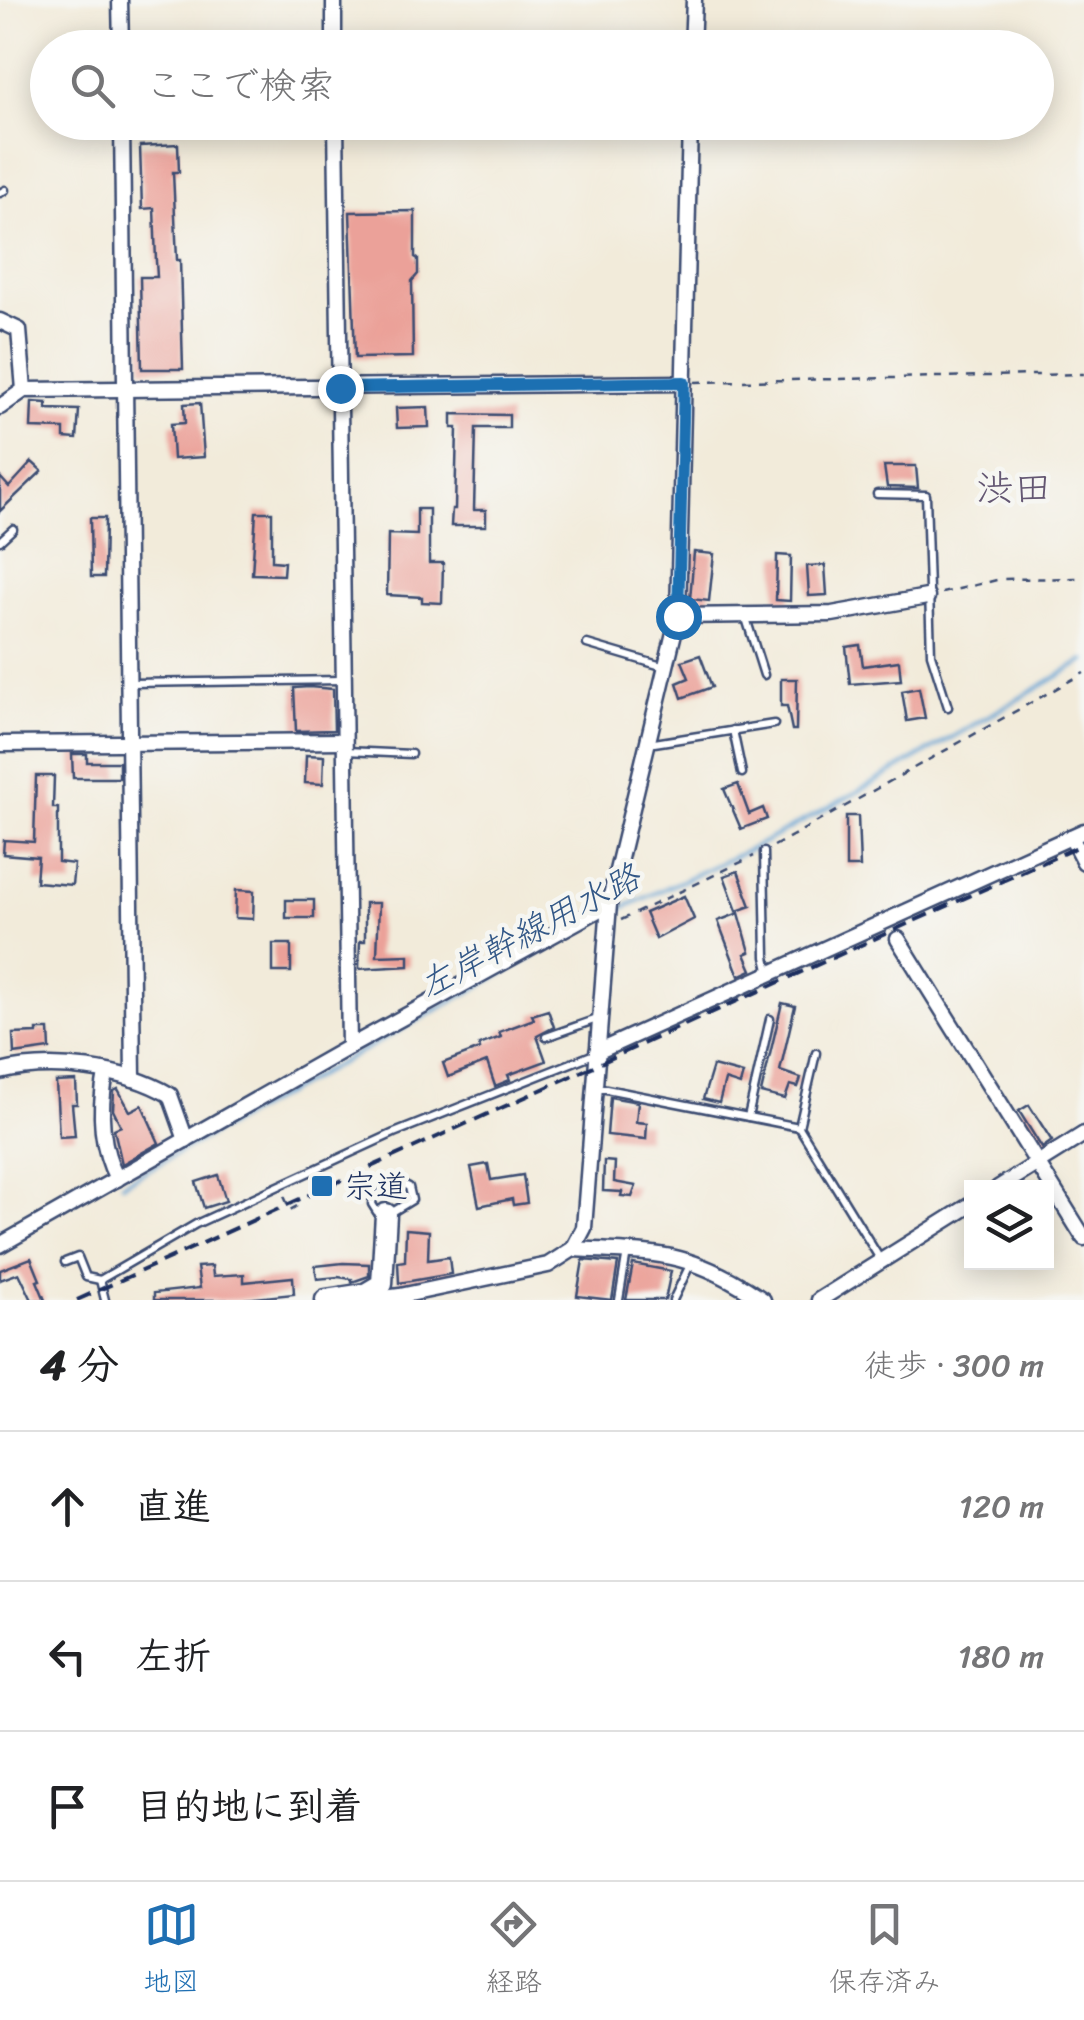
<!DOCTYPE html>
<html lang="ja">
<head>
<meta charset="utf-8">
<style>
  body { margin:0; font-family:Sriracha,"Klee One",sans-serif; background:#f2f2f2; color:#202124 }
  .controls { position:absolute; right:30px; bottom:30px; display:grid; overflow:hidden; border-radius:0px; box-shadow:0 5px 25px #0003 }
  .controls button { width:90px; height:90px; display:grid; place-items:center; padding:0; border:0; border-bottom:2px solid #e0e0e0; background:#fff; color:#202124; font:50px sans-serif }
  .stop { position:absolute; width:30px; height:30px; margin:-22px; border:8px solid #1f6fb2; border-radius:50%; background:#fff }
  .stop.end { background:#1f6fb2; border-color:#fff; box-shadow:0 2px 10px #0008 }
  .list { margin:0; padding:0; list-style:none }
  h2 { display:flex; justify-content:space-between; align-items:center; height:130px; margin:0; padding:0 40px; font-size:42px }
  h2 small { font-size:32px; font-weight:400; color:#757577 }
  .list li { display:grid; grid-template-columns:65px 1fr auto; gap:30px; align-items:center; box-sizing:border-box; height:150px; padding:0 40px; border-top:2px solid #e0e0e0 }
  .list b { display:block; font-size:38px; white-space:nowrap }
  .list em { font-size:32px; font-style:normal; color:#757577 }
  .icon { flex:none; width:55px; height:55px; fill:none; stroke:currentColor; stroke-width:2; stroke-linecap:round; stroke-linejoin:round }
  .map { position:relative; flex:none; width:1084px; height:1300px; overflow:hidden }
  .search { position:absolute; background:#fff; box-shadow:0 5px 25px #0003; left:30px; right:30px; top:30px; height:110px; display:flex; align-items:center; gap:25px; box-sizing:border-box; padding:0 35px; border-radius:55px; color:#757577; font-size:38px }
  .sheet { height:580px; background:#fff }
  nav { display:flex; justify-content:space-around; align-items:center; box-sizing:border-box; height:140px; border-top:2px solid #e0e0e0; background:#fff; font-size:28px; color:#757577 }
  nav a { display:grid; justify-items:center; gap:5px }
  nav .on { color:#1f6fb2 }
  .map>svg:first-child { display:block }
</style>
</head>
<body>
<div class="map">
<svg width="1084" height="1300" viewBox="0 0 1084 1300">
  <rect width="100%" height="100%" fill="#f6f6f2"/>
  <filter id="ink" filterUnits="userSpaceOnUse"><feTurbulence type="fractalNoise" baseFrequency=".01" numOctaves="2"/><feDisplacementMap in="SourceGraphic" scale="20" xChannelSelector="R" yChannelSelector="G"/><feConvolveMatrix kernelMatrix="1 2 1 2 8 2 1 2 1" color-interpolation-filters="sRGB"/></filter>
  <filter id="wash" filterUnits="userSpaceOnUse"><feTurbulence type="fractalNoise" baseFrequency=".0048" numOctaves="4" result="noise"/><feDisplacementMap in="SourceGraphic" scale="40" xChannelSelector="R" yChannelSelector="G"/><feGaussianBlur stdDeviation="2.25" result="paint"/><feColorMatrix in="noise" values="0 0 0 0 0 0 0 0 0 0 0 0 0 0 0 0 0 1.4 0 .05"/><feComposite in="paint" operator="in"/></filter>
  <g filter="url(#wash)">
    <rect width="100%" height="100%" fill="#f2ebda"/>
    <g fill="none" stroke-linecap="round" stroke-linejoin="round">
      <g stroke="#60a3d4" stroke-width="4">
        <path d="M612 913 753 848 861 790 1084 661"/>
        <path d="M122 1184 604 917"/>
      </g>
    </g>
    <g id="blocks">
      <g fill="#eba199">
        <path d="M178 144 179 172H173L177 260H180L183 369H142L140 277H157L156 261 154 208 142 209 140 146Z"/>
        <path d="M415 211V257L418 259V274L412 281 413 357 355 358 350 212Z"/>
        <path d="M32 402 47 403V409L79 410 77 439 64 438V429L31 428Z"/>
        <path d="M200 403 204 457 173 459 171 424 185 423 184 404Z"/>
        <path d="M428 407 429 427 397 428 396 408Z"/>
        <path d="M452 414 509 415V428H476L474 510H486V526H451L452 509H455L457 428H452Z"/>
        <path d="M32 462 42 471 0 511V477L9 487Z"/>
        <path d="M884 466H916L918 488 887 487Z"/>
        <path d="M417 509H429V563H443L442 603 422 602V597L387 595 388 534 417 535Z"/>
        <path d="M256 512H272V561L284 562 283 575 252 574Z"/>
        <path d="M90 518H105L104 577H91Z"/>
        <path d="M694 552 714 554 709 601 690 599Z"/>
        <path d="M777 555 791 556 790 601 776 600Z"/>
        <path d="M825 565 827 595 809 596 807 566Z"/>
        <path d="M860 645 863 666 899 661 901 680 850 684 846 647Z"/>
        <path d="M700 655 712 687 682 698 677 683 689 678 682 661Z"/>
        <path d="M781 679H797L796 730H792L787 706H781Z"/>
        <path d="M309 687 333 689 334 730 296 731 294 688Z"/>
        <path d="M919 688 925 718 907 721 902 691Z"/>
        <path d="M72 754H87V762H119V778H73Z"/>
        <path d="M306 755 324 756 323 784 305 783Z"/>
        <path d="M36 776H54L53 808H58V862L74 864 72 885 36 882 38 857 3 854 4 840 34 842Z"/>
        <path d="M738 784 749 814 763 808 767 819 741 829 724 789Z"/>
        <path d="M846 816H858L860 867H846Z"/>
        <path d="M738 871 751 906 737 911 724 876Z"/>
        <path d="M236 890 254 891 253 919 235 918Z"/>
        <path d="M684 896 694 919 656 939 645 913Z"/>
        <rect x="286" y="900" width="28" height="18"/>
        <path d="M365 903H379L377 956 409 955V966L359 969 360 941H365Z"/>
        <path d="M739 913 750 952 745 954 752 970 739 976 718 921Z"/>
        <rect x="273" y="944" width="18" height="28"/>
        <path d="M782 1003 795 1006 780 1071 801 1078 798 1087 790 1085 785 1099 761 1093Z"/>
        <path d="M548 1010 554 1027 537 1036 546 1061 508 1075 510 1080 495 1086 487 1062 448 1077 443 1063 480 1049 479 1045 501 1037 499 1032 534 1019 532 1015Z"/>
        <path d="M37 1030H49L50 1049 14 1054 13 1034 37 1033Z"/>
        <path d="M713 1066 743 1074 740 1085 725 1080 719 1103 703 1099Z"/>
        <path d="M76 1081 77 1104H72L75 1136 59 1137 56 1082Z"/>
        <path d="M118 1089 130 1111 142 1105 159 1143 122 1164 114 1129 121 1126 113 1110 114 1091Z"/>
        <path d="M610 1097 638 1102 636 1122 647 1123 646 1139 607 1135Z"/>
        <path d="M1029 1105 1052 1141 1042 1148 1019 1111Z"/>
        <path d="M604 1161 615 1162 614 1182 636 1186 632 1197 621 1196 622 1192 603 1191Z"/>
        <path d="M488 1164 491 1180 523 1175 527 1203 513 1205 512 1199 479 1206 471 1167Z"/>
        <path d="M218 1175 226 1201 204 1208 196 1182Z"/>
        <path d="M406 1229 429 1231 428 1260 449 1257 451 1274 399 1283 398 1262 405 1261Z"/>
        <path d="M31 1258 40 1280 37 1281 45 1300H32L19 1273 0 1280V1270Z"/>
        <path d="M583 1260 618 1263 612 1300 577 1296Z"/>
        <path d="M343 1263 369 1264V1276L352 1282V1279L338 1277 317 1279 315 1266Z"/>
        <path d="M633 1264 671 1271 665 1300H626Z"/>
        <path d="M212 1266 213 1276 244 1274V1282L293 1277 294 1294 235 1300H154V1293L200 1288 197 1267Z"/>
      </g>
    </g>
  </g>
  <g filter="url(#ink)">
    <use href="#blocks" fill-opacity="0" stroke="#3b4b71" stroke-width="2.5"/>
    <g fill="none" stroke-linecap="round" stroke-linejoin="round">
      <g stroke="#3b4b71" stroke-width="11">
        <g id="lane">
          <path d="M0 193 5 190"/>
          <path d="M877 494 926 495 931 654 948 707"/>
          <path d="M0 541 13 529"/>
          <path d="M745 615 764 675"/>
          <path d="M587 644 665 667"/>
          <path d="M131 683 343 680"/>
          <path d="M733 730 742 773"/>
          <path d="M648 744 774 724"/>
          <path d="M346 751 411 754"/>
          <path d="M764 852 766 957 770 974"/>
          <path d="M546 1037 597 1019"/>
          <path d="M596 1087 799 1127 880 1259"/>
          <path d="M748 1117 770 1019"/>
          <path d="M799 1127 816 1053"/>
          <path d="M399 1182 409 1187 412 1200 394 1211 377 1212 372 1204 373 1197Z"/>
          <path d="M65 1262 78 1257 86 1277 100 1280 196 1224 394 1133 594 1054"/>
          <path d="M100 1280 105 1300"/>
          <path d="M619 1300 627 1252"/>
          <path d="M673 1300 690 1265"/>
        </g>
      </g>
      <g stroke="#3b4b71" stroke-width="19">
        <g id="street">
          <path d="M120 0 121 48"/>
          <path d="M334 0V48"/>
          <path d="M692 48 694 0"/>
          <path d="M122 122 133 1079"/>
          <path d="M336 122 349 1047"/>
          <path d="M0 321 19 330 24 390"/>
          <path d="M0 407 24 390 684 383"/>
          <path d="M678 616 832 614 927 597"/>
          <path d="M0 744 344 741"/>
          <path d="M1071 837 1084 862"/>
          <path d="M898 939 1084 1238"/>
          <path d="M597 1052 1084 831"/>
          <path d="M0 1072C52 1059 124 1068 170 1095L186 1140"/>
          <path d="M106 1073C99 1109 100 1146 117 1179"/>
          <path d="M998 1188 1084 1134"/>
          <path d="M0 1245 349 1047 609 904"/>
          <path d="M573 1249C657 1253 690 1250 763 1300"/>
          <path d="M365 1294 384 1298 400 1296 548 1265 573 1249 584 1228 609 904 678 616 690 122"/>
          <path d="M819 1300 972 1204"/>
        </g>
      </g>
      <g stroke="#3b4b71" stroke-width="25">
        <path id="secondary" d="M326 1300 365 1294 382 1284 386 1214"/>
      </g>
      <g stroke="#3b4b71" stroke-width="2.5" stroke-dasharray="8 8" stroke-linecap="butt">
        <path d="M695 382 1084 374"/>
        <path d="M942 593 1001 579 1084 578"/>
        <path d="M774 846 1084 673"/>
        <path d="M621 920 754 856"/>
        <path d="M284 1196 290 1210 297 1206"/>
      </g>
      <use href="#lane" stroke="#fff" stroke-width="6"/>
      <use href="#street" stroke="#fff" stroke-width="14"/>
      <use href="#secondary" stroke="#fff" stroke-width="20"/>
      <path stroke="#1b2f5e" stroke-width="4" stroke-dasharray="15 8" stroke-linecap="butt" d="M77 1300 1084 844"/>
    </g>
  </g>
  <g fill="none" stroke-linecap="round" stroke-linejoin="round" filter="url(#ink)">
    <path stroke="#1f6fb2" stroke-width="12" d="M340 388 684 382 678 616"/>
  </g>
  <rect fill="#1f6fb2" stroke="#f6f6f2" stroke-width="4" x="310" y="1174" width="24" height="24" rx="5"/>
  <g text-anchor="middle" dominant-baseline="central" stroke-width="9" stroke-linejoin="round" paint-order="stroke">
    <g font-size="32" fill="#1b2f5e" stroke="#f6f6f2" text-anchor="start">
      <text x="344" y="1186">宗道</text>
    </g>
    <g font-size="35" font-style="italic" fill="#335887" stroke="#f6f6f2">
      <text transform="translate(529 931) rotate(-28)">左岸幹線用水路</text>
    </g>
    <g font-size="38" fill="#645773" stroke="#f6f6f2">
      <text x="1014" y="488">渋田</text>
    </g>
  </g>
</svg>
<div class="controls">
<button><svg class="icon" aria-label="layers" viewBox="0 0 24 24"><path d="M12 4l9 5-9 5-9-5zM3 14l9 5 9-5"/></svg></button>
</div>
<div class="stop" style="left:678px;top:616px"></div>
<div class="stop end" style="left:340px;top:388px"></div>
<div class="search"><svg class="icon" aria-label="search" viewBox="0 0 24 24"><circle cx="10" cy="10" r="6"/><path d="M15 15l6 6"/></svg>ここで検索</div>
</div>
<section class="sheet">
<h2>4 分<small>徒歩 · 300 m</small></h2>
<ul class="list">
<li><svg class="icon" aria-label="ahead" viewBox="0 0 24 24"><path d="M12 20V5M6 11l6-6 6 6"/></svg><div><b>直進</b></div><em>120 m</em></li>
<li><svg class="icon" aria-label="left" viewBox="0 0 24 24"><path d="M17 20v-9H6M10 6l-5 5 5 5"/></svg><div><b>左折</b></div><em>180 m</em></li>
<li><svg class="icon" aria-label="arrive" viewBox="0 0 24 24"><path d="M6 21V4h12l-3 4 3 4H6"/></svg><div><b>目的地に到着</b></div></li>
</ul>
</section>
<nav>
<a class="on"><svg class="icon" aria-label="map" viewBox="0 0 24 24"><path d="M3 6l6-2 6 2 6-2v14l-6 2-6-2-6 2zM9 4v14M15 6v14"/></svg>地図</a>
<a><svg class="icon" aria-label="directions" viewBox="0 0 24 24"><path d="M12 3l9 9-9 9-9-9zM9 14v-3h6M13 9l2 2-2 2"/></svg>経路</a>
<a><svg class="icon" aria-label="saved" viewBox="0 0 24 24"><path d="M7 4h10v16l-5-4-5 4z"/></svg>保存済み</a>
</nav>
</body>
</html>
